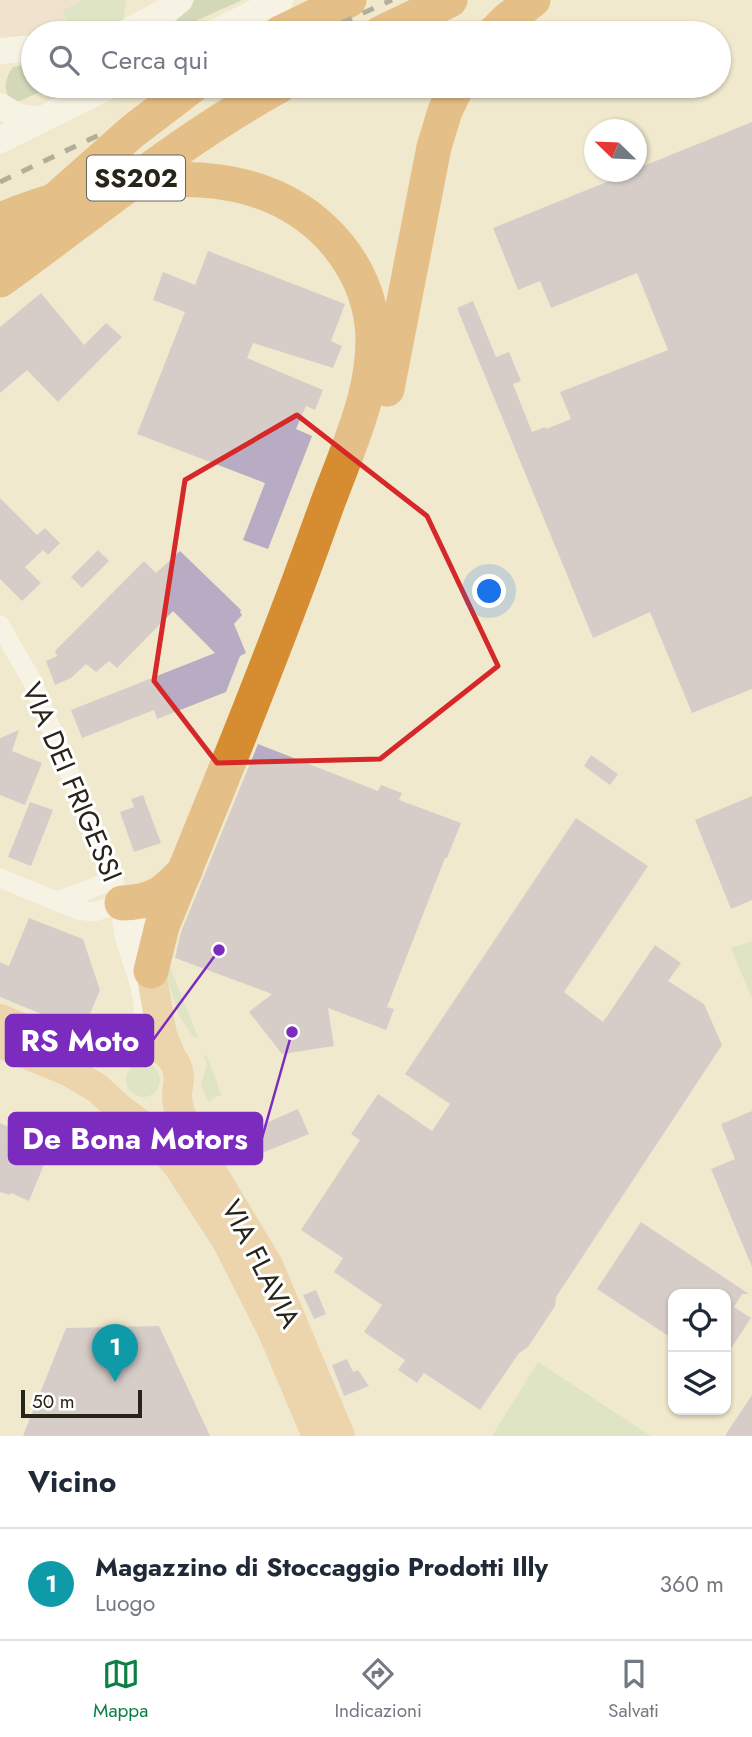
<!DOCTYPE html>
<html lang="it">
<head>
<meta charset="utf-8">
<style>
  body { margin:0; font-family:Jost,sans-serif; background:#f6f6f7; color:#1f2937 }
  .controls { position:absolute; right:21px; bottom:21px; display:grid; overflow:hidden; border-radius:14px; box-shadow:0 2px 5px #0004 }
  .controls button { width:63px; height:63px; display:grid; place-items:center; padding:0; border:0; border-bottom:2px solid #e0e1e3; background:#fff; color:#1f2937; font:35px sans-serif }
  .compass { position:absolute; left:584px; top:119px; width:63px; height:63px; border-radius:50%; background:#fff; box-shadow:0 2px 5px #0004; rotate:293deg }
  .scale { position:absolute; left:21px; bottom:18px; width:121px; box-sizing:border-box; padding-left:7px; border:4px solid #27241a; border-top:0; font-size:19px; line-height:24px; white-space:nowrap; color:#27241a; -webkit-text-stroke:5px #fff; paint-order:stroke }
  .you { position:absolute; left:490px; top:592px; width:24px; height:24px; margin:-18px; border:5px solid #fff; border-radius:50%; background:#1a73e8; box-shadow:0 0 0 10px #1a73e833 }
  .badge { display:grid; place-items:center; width:46px; height:46px; border-radius:50%; background:#0b8043; color:#fff; font-size:23px; font-weight:700 }
  .pin { position:absolute; translate:-50% -58px; filter:drop-shadow(0 2px 4px #0008) }
  .pin::after { content:''; position:absolute; top:37px; width:24px; height:21px; background:inherit; clip-path:polygon(0 0,100% 0,50% 100%) }
  .list { margin:0; padding:0; list-style:none }
  h2 { display:flex; justify-content:space-between; align-items:center; height:91px; margin:0; padding:0 28px; font-size:30px }
  h2 small { font-size:23px; font-weight:400; color:#747a83 }
  .list li { display:grid; grid-template-columns:46px 1fr auto; gap:21px; align-items:center; box-sizing:border-box; height:112px; padding:0 28px; border-top:2px solid #e0e1e3 }
  .list b { display:block; font-size:26px; white-space:nowrap }
  .list p { margin:0; font-size:23px; white-space:nowrap; color:#747a83 }
  .list em { font-size:23px; font-style:normal; color:#747a83 }
  .icon { flex:none; width:38px; height:38px; fill:none; stroke:currentColor; stroke-width:2; stroke-linecap:round; stroke-linejoin:round }
  .map { position:relative; flex:none; width:752px; height:1436px; overflow:hidden }
  .search { position:absolute; background:#fff; box-shadow:0 2px 5px #0004; left:21px; right:21px; top:21px; height:77px; display:flex; align-items:center; gap:18px; box-sizing:border-box; padding:0 24px; border-radius:38px; color:#747a83; font-size:26px }
  .sheet { height:203px; background:#fff }
  nav { display:flex; justify-content:space-around; align-items:center; box-sizing:border-box; height:98px; border-top:2px solid #e0e1e3; background:#fff; font-size:19px; color:#747a83 }
  nav a { display:grid; justify-items:center; gap:4px }
  nav .on { color:#0b8043 }
  .map>svg:first-child { display:block }
</style>
</head>
<body>
<div class="map">
<svg width="752" height="1436" viewBox="0 0 752 1436">
  <rect width="100%" height="100%" fill="#f0e9ce"/>
  <path fill="#efdacc" d="M0 0H83L62 11 72 28 49 33H33V37L0 41Z"/>
  <g fill="#caddbb">
    <path d="M83 0H126L124 20 72 28 62 11Z"/>
    <path d="M752 941V999L731 948Z"/>
    <path d="M169 965 198 1037 194 1038 179 1016 168 981 160 982Z"/>
    <path d="M206 1054 222 1096 219 1095 208 1102 201 1085 207 1063 204 1057Z"/>
    <circle cx="143" cy="1080" r="17"/>
    <path d="M538 1362 651 1436H492Z"/>
  </g>
  <g fill="#aec39d">
    <path d="M195 0H242L169 33H149L164 26Z"/>
    <path d="M33 64V86H54L15 103C2 93 4 80 13 67Z"/>
  </g>
  <g fill="#b7acc4">
    <path d="M752 122V689L692 713 650 612 593 638 457 308 473 301 496 357 509 352 521 381 513 384 532 432 545 427 546 429 571 419 560 392 668 350 637 273 551 308 540 281 518 290 493 228 631 172H636V169Z"/>
    <path d="M208 251 345 304 331 341 342 346 333 368 253 343 247 358 323 390 315 410 306 406 296 429 312 436 268 549 243 540 265 483 137 434 185 312 153 300 163 272 195 285Z"/>
    <path d="M41 293 84 345 106 323 122 337 58 402 27 370 0 393V327Z"/>
    <path d="M0 498 37 535 45 528 60 543 48 555 43 550 25 567 41 583 22 601 0 579Z"/>
    <path d="M98 550 109 561 82 588 71 577Z"/>
    <path d="M180 551 241 610 240 612 242 615 234 624 246 653 240 656 226 692 157 719 154 710 82 738 71 710 215 653 173 611 117 668 109 661 96 672 86 664 71 678 55 685 46 661 57 656 55 651 144 561 156 573Z"/>
    <path d="M19 730 12 751 42 763 25 805 0 795V738Z"/>
    <path d="M258 744 378 791 381 785 402 793 399 800 461 823 447 858H445L387 1007 394 1009 386 1030 328 1008 334 1046 282 1054 249 1012 272 994 175 958 181 932Z"/>
    <path d="M591 755 618 774 610 785 584 766Z"/>
    <path d="M143 795 161 843 134 852 120 812 134 807 131 799Z"/>
    <path d="M752 796V900L731 909 695 820Z"/>
    <path d="M30 802 53 810 31 866 8 857Z"/>
    <path d="M576 818 648 866 564 992 603 1022 655 945 681 963 668 981 704 1004 722 1045 556 1297 555 1306 528 1347 519 1353 480 1410 424 1373 417 1383 398 1370 405 1360 364 1332 382 1305 334 1272 343 1258 301 1230 360 1140 351 1134 378 1094 432 1131 450 1104 405 1074Z"/>
    <path d="M29 918 83 939 100 990 83 1031 0 997V962L9 966Z"/>
    <path d="M298 1109 309 1134 242 1161 232 1138Z"/>
    <path d="M752 1111V1267L711 1169 735 1159 721 1124Z"/>
    <path d="M0 1123 52 1145 29 1201 11 1193 10 1195 0 1192Z"/>
    <path d="M641 1222 749 1294H742L734 1307 751 1318 726 1356V1294H673V1339L597 1289Z"/>
    <path d="M316 1290 326 1314 314 1319 303 1295Z"/>
    <path d="M159 1326 210 1436H23L66 1328Z"/>
    <path d="M347 1359 353 1372 358 1370 369 1386 344 1396 332 1365Z"/>
    <path d="M752 1395V1436H725L734 1422Z"/>
  </g>
  <g fill="none" stroke-linecap="round" stroke-linejoin="round">
    <g stroke="#fff" stroke-width="19">
      <path d="M0 625 32 681 122 903C138 920 142 940 149 962"/>
      <path d="M0 878 78 910 94 912 122 903"/>
      <path d="M58 901 114 880"/>
      <path d="M122 903C117 945 147 979 143 1018 141 1029 135 1039 129 1048"/>
    </g>
    <g stroke="#fff" stroke-width="26">
      <path d="M125 33 168 10 180 0"/>
      <path d="M214 33 280 0"/>
      <path d="M0 51 33 48"/>
      <path d="M0 106 19 117 40 120"/>
      <path d="M0 140 109 86"/>
    </g>
    <g stroke="#e6bb84" stroke-width="30">
      <path d="M151 971 162 1035 171 1057"/>
      <path d="M0 1019C32 1032 68 1050 103 1051 119 1052 135 1043 151 1046 162 1048 171 1055 176 1065 182 1077 177 1085 177 1096 177 1109 183 1121 188 1132L268 1265 340 1436"/>
      <path d="M0 1043 70 1072 97 1088 120 1109 147 1129 179 1167 227 1241 273 1332 317 1436"/>
    </g>
    <g stroke="#d68d32" stroke-width="35">
      <path d="M280 33 349 0"/>
      <path d="M381 33 450 0"/>
      <path d="M494 33 507 20 533 0"/>
      <path d="M0 220C79 188 190 161 272 196 324 218 365 266 372 324 379 389 345 453 324 513 274 653 218 789 162 926L151 971"/>
      <path d="M0 249 133 131 192 86"/>
      <path d="M0 280C92 214 179 141 279 86"/>
      <path d="M387 389 434 147 445 111 457 86"/>
      <path d="M122 903C154 902 164 893 185 871"/>
    </g>
    <g stroke="#6b6757" stroke-width="5" stroke-dasharray="12 12" stroke-linecap="butt">
      <path d="M319 33 392 0"/>
      <path d="M195 90 204 86"/>
      <path d="M0 182 99 135"/>
    </g>
  </g>
  <path d="M0 0H752V1436H0ZM297 415 427 516 498 666 380 759 217 763 154 681 185 480Z" fill="#f0e9ce" fill-opacity=".55" fill-rule="evenodd"/>
  <path fill="none" stroke="#d62828" stroke-width="5" stroke-linejoin="round" d="M297 415 427 516 498 666 380 759 217 763 154 681 185 480Z"/>
  <g text-anchor="middle" dominant-baseline="central" stroke-width="6" stroke-linejoin="round" paint-order="stroke">
    <rect fill="#fff" stroke="#68665f" stroke-width="2" x="87" y="155.5" width="98" height="45" rx="5"/>
    <g font-size="26" font-weight="bold" fill="#27241a">
      <text x="136" y="178">SS202</text>
    </g>
    <g font-size="28" fill="#27241a" stroke="#fff">
      <text transform="translate(72 782) rotate(67)">VIA DEI FRIGESSI</text>
      <text transform="translate(261 1264) rotate(63)">VIA FLAVIA</text>
    </g>
  </g>
  <path fill="none" stroke="#7b2cbf" stroke-width="2.5" d="M219 950L153 1040M292 1032L262 1138"/>
  <g fill="#7b2cbf" stroke="#fff" stroke-width="2.5">
    <circle cx="219" cy="950" r="7"/>
    <circle cx="292" cy="1032" r="7"/>
  </g>
  <g fill="#7b2cbf" stroke="#7b2cbf" stroke-width="2.5">
    <rect x="6" y="1015" width="147" height="51" rx="7"/>
    <rect x="9" y="1113" width="253" height="51" rx="7"/>
  </g>
  <g font-size="30" text-anchor="middle" font-weight="bold" fill="#fff">
    <text x="80" y="1051">RS Moto</text>
    <text x="135" y="1149">De Bona Motors</text>
  </g>
</svg>
<div class="controls">
<button><svg class="icon" aria-label="locate" viewBox="0 0 24 24"><circle cx="12" cy="12" r="6"/><path d="M12 2v4M12 18v4M2 12h4M18 12h4"/></svg></button>
<button><svg class="icon" aria-label="layers" viewBox="0 0 24 24"><path d="M12 4l9 5-9 5-9-5zM3 14l9 5 9-5"/></svg></button>
</div>
<svg class="compass" viewBox="-18 -18 36 36"><path d="M0-13l5 13h-10z" fill="#e53935"/><path d="M0 13l5-13h-10z" fill="#747a83"/></svg>
<div class="scale">50 m</div>
<div class="you"></div>
<div class="pin badge" style="left:115px;top:1382px;background:#0f9aa8">1</div>
<div class="search"><svg class="icon" aria-label="search" viewBox="0 0 24 24"><circle cx="10" cy="10" r="6"/><path d="M15 15l6 6"/></svg>Cerca qui</div>
</div>
<section class="sheet">
<h2>Vicino<small></small></h2>
<ul class="list">
<li><span class="badge" style="background:#0f9aa8">1</span><div><b>Magazzino di Stoccaggio Prodotti Illy</b><p>Luogo</p></div><em>360 m</em></li>
</ul>
</section>
<nav>
<a class="on"><svg class="icon" aria-label="map" viewBox="0 0 24 24"><path d="M3 6l6-2 6 2 6-2v14l-6 2-6-2-6 2zM9 4v14M15 6v14"/></svg>Mappa</a>
<a><svg class="icon" aria-label="directions" viewBox="0 0 24 24"><path d="M12 3l9 9-9 9-9-9zM9 14v-3h6M13 9l2 2-2 2"/></svg>Indicazioni</a>
<a><svg class="icon" aria-label="saved" viewBox="0 0 24 24"><path d="M7 4h10v16l-5-4-5 4z"/></svg>Salvati</a>
</nav>
</body>
</html>
